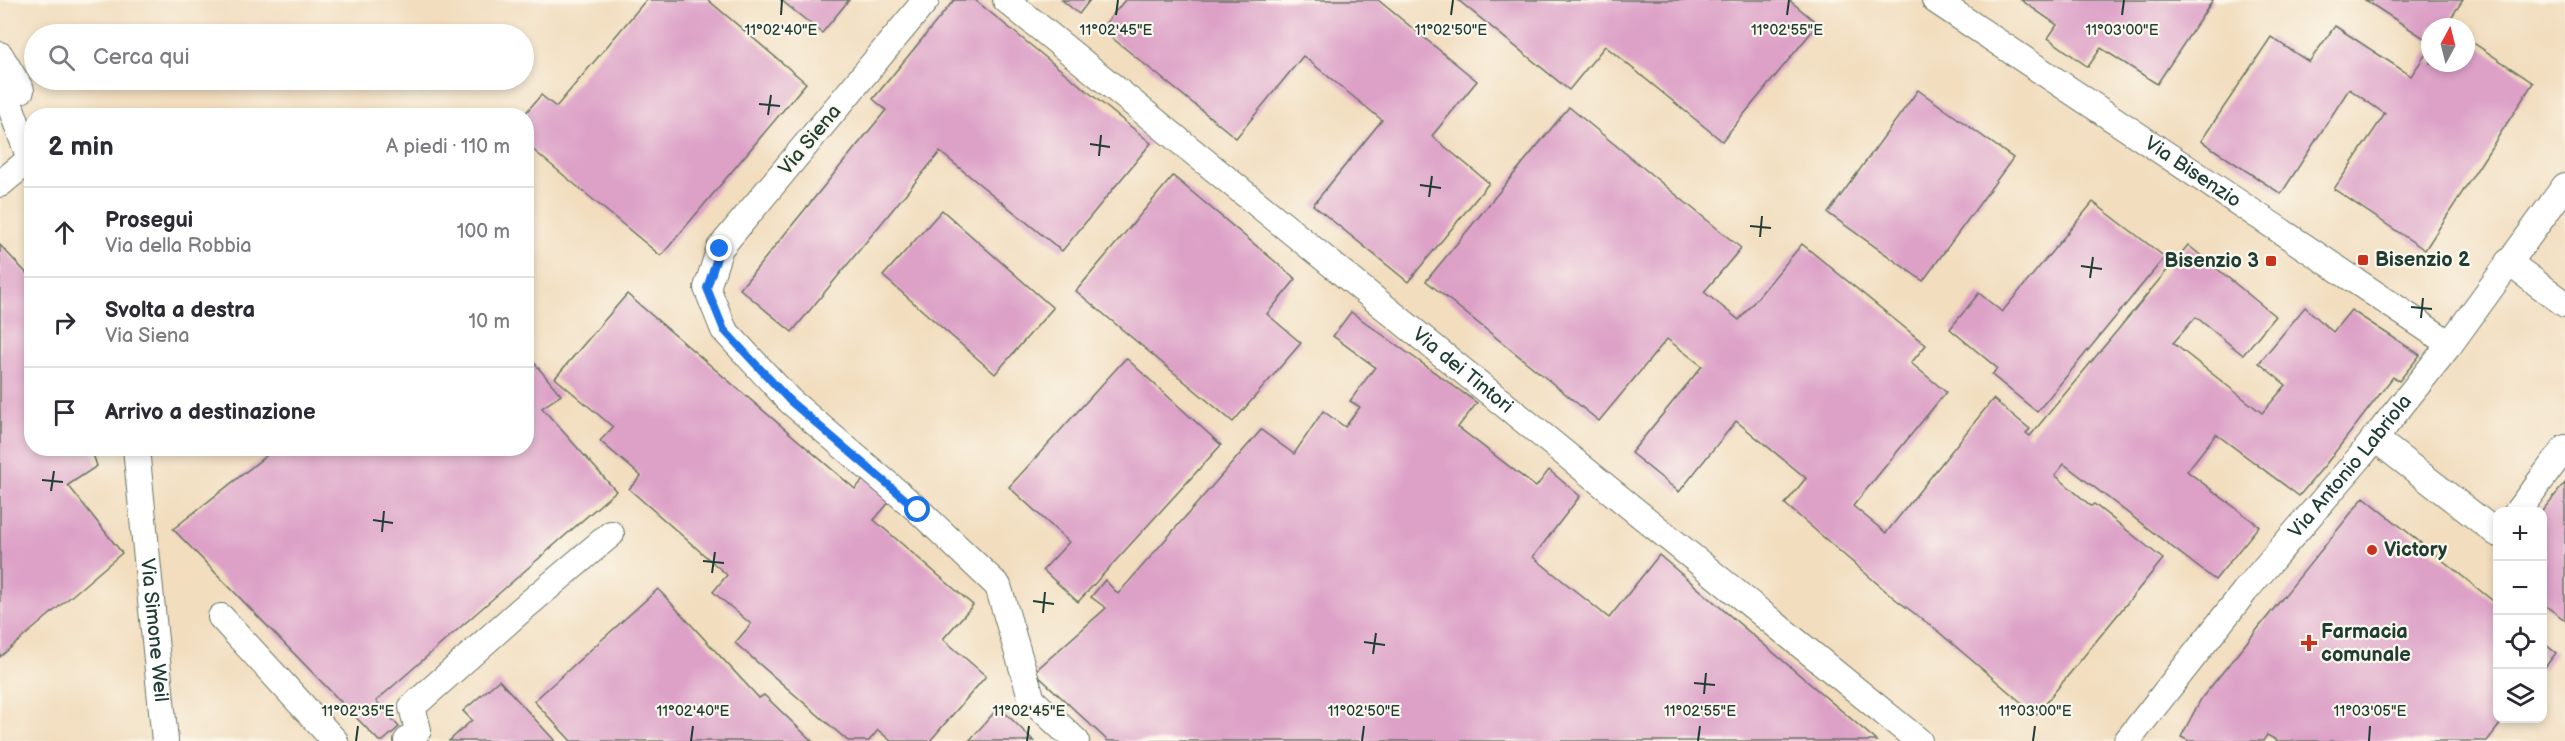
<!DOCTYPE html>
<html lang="it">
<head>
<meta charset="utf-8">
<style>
  body { margin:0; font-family:"Balsamiq Sans",sans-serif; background:#f7f7f7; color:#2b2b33 }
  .controls { position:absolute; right:18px; bottom:18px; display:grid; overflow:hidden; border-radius:12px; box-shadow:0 3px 9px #0003 }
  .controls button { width:54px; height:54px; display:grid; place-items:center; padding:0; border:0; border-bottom:2px solid #e1e1e2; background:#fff; color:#2b2b33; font:30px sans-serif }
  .compass { position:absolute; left:2421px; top:18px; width:54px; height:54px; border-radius:50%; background:#fff; box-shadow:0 3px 9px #0003; rotate:7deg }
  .stop { position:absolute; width:18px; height:18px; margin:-14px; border:4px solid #1a73e8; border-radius:50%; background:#fff }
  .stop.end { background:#1a73e8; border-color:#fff; box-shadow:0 2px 6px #0008 }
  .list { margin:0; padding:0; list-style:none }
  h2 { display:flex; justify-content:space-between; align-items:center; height:78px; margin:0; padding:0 24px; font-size:26px }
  h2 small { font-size:20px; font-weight:400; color:#7c7c81 }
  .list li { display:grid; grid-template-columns:39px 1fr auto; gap:18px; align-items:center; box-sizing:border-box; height:90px; padding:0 24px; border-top:2px solid #e1e1e2 }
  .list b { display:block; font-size:22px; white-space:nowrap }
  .list p { margin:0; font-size:20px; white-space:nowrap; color:#7c7c81 }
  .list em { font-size:20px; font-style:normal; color:#7c7c81 }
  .icon { flex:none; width:33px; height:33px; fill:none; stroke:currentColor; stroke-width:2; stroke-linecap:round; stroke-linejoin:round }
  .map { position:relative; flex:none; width:2565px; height:741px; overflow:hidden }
  .search { position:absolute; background:#fff; box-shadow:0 3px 9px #0003; left:24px; top:24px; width:510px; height:66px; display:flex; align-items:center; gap:15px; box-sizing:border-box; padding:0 21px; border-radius:33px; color:#7c7c81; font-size:22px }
  .panel { position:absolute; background:#fff; box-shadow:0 3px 9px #0003; left:24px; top:108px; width:510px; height:348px; border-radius:24px }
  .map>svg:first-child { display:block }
</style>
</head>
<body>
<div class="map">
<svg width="2565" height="741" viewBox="0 0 2565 741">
  <rect width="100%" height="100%" fill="#fbf7ec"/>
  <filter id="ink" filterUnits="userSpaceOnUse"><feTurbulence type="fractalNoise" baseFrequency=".0167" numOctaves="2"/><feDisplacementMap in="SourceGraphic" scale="12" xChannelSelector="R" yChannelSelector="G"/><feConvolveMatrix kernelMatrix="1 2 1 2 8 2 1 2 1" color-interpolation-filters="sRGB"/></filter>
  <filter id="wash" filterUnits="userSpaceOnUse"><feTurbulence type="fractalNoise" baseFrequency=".008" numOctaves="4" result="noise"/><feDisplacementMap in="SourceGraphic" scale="24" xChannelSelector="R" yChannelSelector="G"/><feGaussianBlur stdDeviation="1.35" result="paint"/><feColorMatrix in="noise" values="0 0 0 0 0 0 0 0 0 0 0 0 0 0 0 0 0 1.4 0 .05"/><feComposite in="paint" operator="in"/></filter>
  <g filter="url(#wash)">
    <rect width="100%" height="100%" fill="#f2ddbe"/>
    <g id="blocks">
      <g fill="#dda1c7">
        <path d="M646 0H708L806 83 661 256 526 144V116H523L541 95 556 107Z"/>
        <path d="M781 0H849L822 33Z"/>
        <path d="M954 0H975L1151 143 1062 251 940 152 792 332 740 289 886 110 873 99Z"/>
        <path d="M1062 0H1090L1079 14Z"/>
        <path d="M1125 0H1378L1477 81 1432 136 1489 183 1408 282 1313 205 1382 120 1303 56 1236 138 1101 29Z"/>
        <path d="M1458 0H1789L1818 24 1722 141 1605 46 1569 90Z"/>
        <path d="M2021 0H2213L2157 84 2101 48 2088 67 2048 38 2057 25Z"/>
        <path d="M2365 0H2463L2446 25 2449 27H2430V42Z"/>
        <path d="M2335 26 2411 76 2430 48V63H2466V38L2533 83 2425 250 2334 189 2385 114 2349 89 2281 194 2201 141 2271 37 2309 62Z"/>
        <path d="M1918 90 2013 158 1923 281 1828 213Z"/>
        <path d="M1569 107 1741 248 1704 292 1739 320 1802 244 1926 345 1911 363 1946 392 1853 506 1886 533 1993 399 2030 429 2026 433 2030 436 2188 245 2275 316 2243 355 2196 317 2173 343 2262 413 2286 385 2259 363 2305 307 2333 332 2351 310 2420 355 2399 381 2393 377 2326 464 2299 496 2216 434 2187 471 2259 526 2215 580 2064 464 2055 475 2091 506 2094 504 2163 559 2036 715 1934 628 1894 598 1785 504 1806 478 1736 421 1679 492 1631 453 1702 366 1667 339 1599 421 1426 281Z"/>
        <path d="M1173 176 1296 279 1267 314 1301 343 1233 422 1076 291Z"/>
        <path d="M2093 202 2165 257 2037 412 1992 375 1997 368 1950 329 1979 293 2002 312Z"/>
        <path d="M942 210 1053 308 995 374 883 276Z"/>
        <path d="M0 245 32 279V448H91L97 466 68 485 122 553 0 657Z"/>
        <path d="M627 294 855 489 870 472 896 494 874 520 973 605 943 639 986 676 930 741H891L878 730 869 741H848L735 643 751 624 713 592 727 575 629 489 641 476 600 441 613 427 555 378Z"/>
        <path d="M1351 312 1477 403 1458 427 1536 487 1549 470 1580 496 1533 557 1609 618 1659 555 1877 741H1108L1034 672 1106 608 1091 597 1105 580 1118 594 1261 430 1294 454 1323 411 1345 427 1360 407 1350 401 1375 367 1333 336Z"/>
        <path d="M526 353 561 395 542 408 616 491 376 701 399 727 383 741H379L173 529 276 448H526Z"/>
        <path d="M1126 358 1221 445 1078 602 1043 570 1069 542 1009 487Z"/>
        <path d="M2565 483V620L2542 603V511Z"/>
        <path d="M2364 497 2498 605V718H2505L2487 741H2278L2267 735 2263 741H2189L2181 737 2201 699Z"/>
        <path d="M658 589 759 698 764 695 812 741H571L534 701Z"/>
        <path d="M2542 642 2556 653 2542 671Z"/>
        <path d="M499 680 555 741H449L472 720 463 711Z"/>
        <path d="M999 707 1034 741H969Z"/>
      </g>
    </g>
  </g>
  <g filter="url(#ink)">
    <use href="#blocks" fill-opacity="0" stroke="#697564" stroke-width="1.5"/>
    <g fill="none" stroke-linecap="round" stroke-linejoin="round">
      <g stroke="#697564" stroke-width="28">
        <g id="minor">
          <path d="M926 0 720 248 707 288 724 330 790 401 918 510 998 586 1032 700 1076 741"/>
          <path id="s1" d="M1006 0 1919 741"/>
          <path id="s2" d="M1935 0 2450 344"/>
          <path d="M0 55 21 90"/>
          <path d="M0 79 32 164"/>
          <path d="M0 184 29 160"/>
          <path d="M2508 262 2565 304"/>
          <path d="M2374 438 2498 534"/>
          <path id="s3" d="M136 448 165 741"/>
          <path d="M2517 512 2565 448"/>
          <path d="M221 617 335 741"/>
          <path d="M407 741 418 730 412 707 521 610 611 534"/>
          <path id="s4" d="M2127 741 2245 591 2360 457 2450 344 2565 186"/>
        </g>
      </g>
      <use href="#minor" stroke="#fff" stroke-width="26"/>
    </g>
  </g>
  <g fill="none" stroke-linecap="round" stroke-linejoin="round" filter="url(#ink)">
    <path stroke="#1a73e8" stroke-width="8" d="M720 249 707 288 724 330 790 401 918 510"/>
  </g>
  <path fill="none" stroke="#1f3d34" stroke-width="2" d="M781 15 782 0M1116 15 1118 0M1451 15 1453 0M1787 15 1789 0M2122 15 2124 0M759 104 780 106M768 115 771 95M1090 144 1110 147M1099 156 1101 135M1420 185 1441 188M1429 197 1432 176M1750 226 1771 228M1760 237 1762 216M2081 266 2102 269M2090 278 2093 257M2411 307 2432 309M2421 318 2423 298M42 480 63 482M51 491 54 471M373 520 393 523M382 532 384 511M703 561 724 563M712 573 715 552M1033 601 1054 604M1043 613 1045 592M1364 642 1385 645M1373 654 1376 633M1694 683 1715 685M1704 694 1706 673M356 741 358 726M691 741 693 726M1027 741 1029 726M1362 741 1364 726M1698 741 1700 726M2033 741 2035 726M2369 741 2370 726"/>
  <g fill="#c8321e" stroke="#fbf7ec" stroke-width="2">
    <rect x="2357" y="254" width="12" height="12" rx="3"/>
    <rect x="2265" y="255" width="12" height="12" rx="3"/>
    <circle cx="2372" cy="550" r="6"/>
    <path d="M2306 634h6v6h6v6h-6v6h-6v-6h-6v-6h6z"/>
  </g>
  <g text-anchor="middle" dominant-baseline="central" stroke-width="4.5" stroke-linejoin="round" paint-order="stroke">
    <g font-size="20" fill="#1f3d34" stroke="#fbf7ec">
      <text transform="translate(810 140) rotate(-50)">Via Siena</text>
      <text stroke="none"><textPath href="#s2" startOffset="310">Via Bisenzio</textPath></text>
      <text stroke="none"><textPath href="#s1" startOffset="588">Via dei Tintori</textPath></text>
      <text stroke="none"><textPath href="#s4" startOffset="354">Via Antonio Labriola</textPath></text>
      <text stroke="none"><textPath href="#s3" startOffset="183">Via Simone Weil</textPath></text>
    </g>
    <g font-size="20" font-weight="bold" fill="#1f3d34" stroke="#fbf7ec" text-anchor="start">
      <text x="2375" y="260">Bisenzio 2</text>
      <text x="2259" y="261" text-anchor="end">Bisenzio 3</text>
      <text x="2384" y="550">Victory</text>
      <text x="2321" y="632">Farmacia<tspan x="2321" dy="23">comunale</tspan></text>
    </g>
  </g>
  <g font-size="15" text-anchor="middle" fill="#1f3d34" stroke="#fbf7ec" stroke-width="4.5" stroke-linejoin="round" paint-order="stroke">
    <text x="781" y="35">11°02'40"E</text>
    <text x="1116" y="35">11°02'45"E</text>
    <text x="1451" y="35">11°02'50"E</text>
    <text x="1787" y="35">11°02'55"E</text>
    <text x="2122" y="35">11°03'00"E</text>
    <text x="358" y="716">11°02'35"E</text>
    <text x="693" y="716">11°02'40"E</text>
    <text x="1029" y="716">11°02'45"E</text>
    <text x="1364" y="716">11°02'50"E</text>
    <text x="1700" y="716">11°02'55"E</text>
    <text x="2035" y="716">11°03'00"E</text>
    <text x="2370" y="716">11°03'05"E</text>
  </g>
</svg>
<div class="controls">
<button>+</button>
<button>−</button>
<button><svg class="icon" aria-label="locate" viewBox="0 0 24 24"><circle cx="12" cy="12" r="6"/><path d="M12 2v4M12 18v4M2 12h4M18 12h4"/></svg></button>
<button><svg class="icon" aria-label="layers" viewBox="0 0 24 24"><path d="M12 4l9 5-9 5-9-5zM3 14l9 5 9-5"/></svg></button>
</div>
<svg class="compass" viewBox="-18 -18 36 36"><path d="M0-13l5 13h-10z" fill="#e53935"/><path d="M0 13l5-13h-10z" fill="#7c7c81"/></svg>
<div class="stop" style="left:918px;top:510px"></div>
<div class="stop end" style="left:720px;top:249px"></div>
<div class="search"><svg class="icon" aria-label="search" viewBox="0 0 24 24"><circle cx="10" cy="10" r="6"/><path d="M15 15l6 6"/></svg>Cerca qui</div>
<section class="panel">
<h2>2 min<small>A piedi · 110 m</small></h2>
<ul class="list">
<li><svg class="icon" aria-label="ahead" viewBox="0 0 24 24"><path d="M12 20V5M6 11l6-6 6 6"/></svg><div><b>Prosegui</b><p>Via della Robbia</p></div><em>100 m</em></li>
<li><svg class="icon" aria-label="right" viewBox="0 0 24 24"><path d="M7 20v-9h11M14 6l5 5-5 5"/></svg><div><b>Svolta a destra</b><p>Via Siena</p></div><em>10 m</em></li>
<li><svg class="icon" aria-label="arrive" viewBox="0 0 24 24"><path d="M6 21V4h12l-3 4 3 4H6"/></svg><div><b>Arrivo a destinazione</b></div></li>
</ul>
</section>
</div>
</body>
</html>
